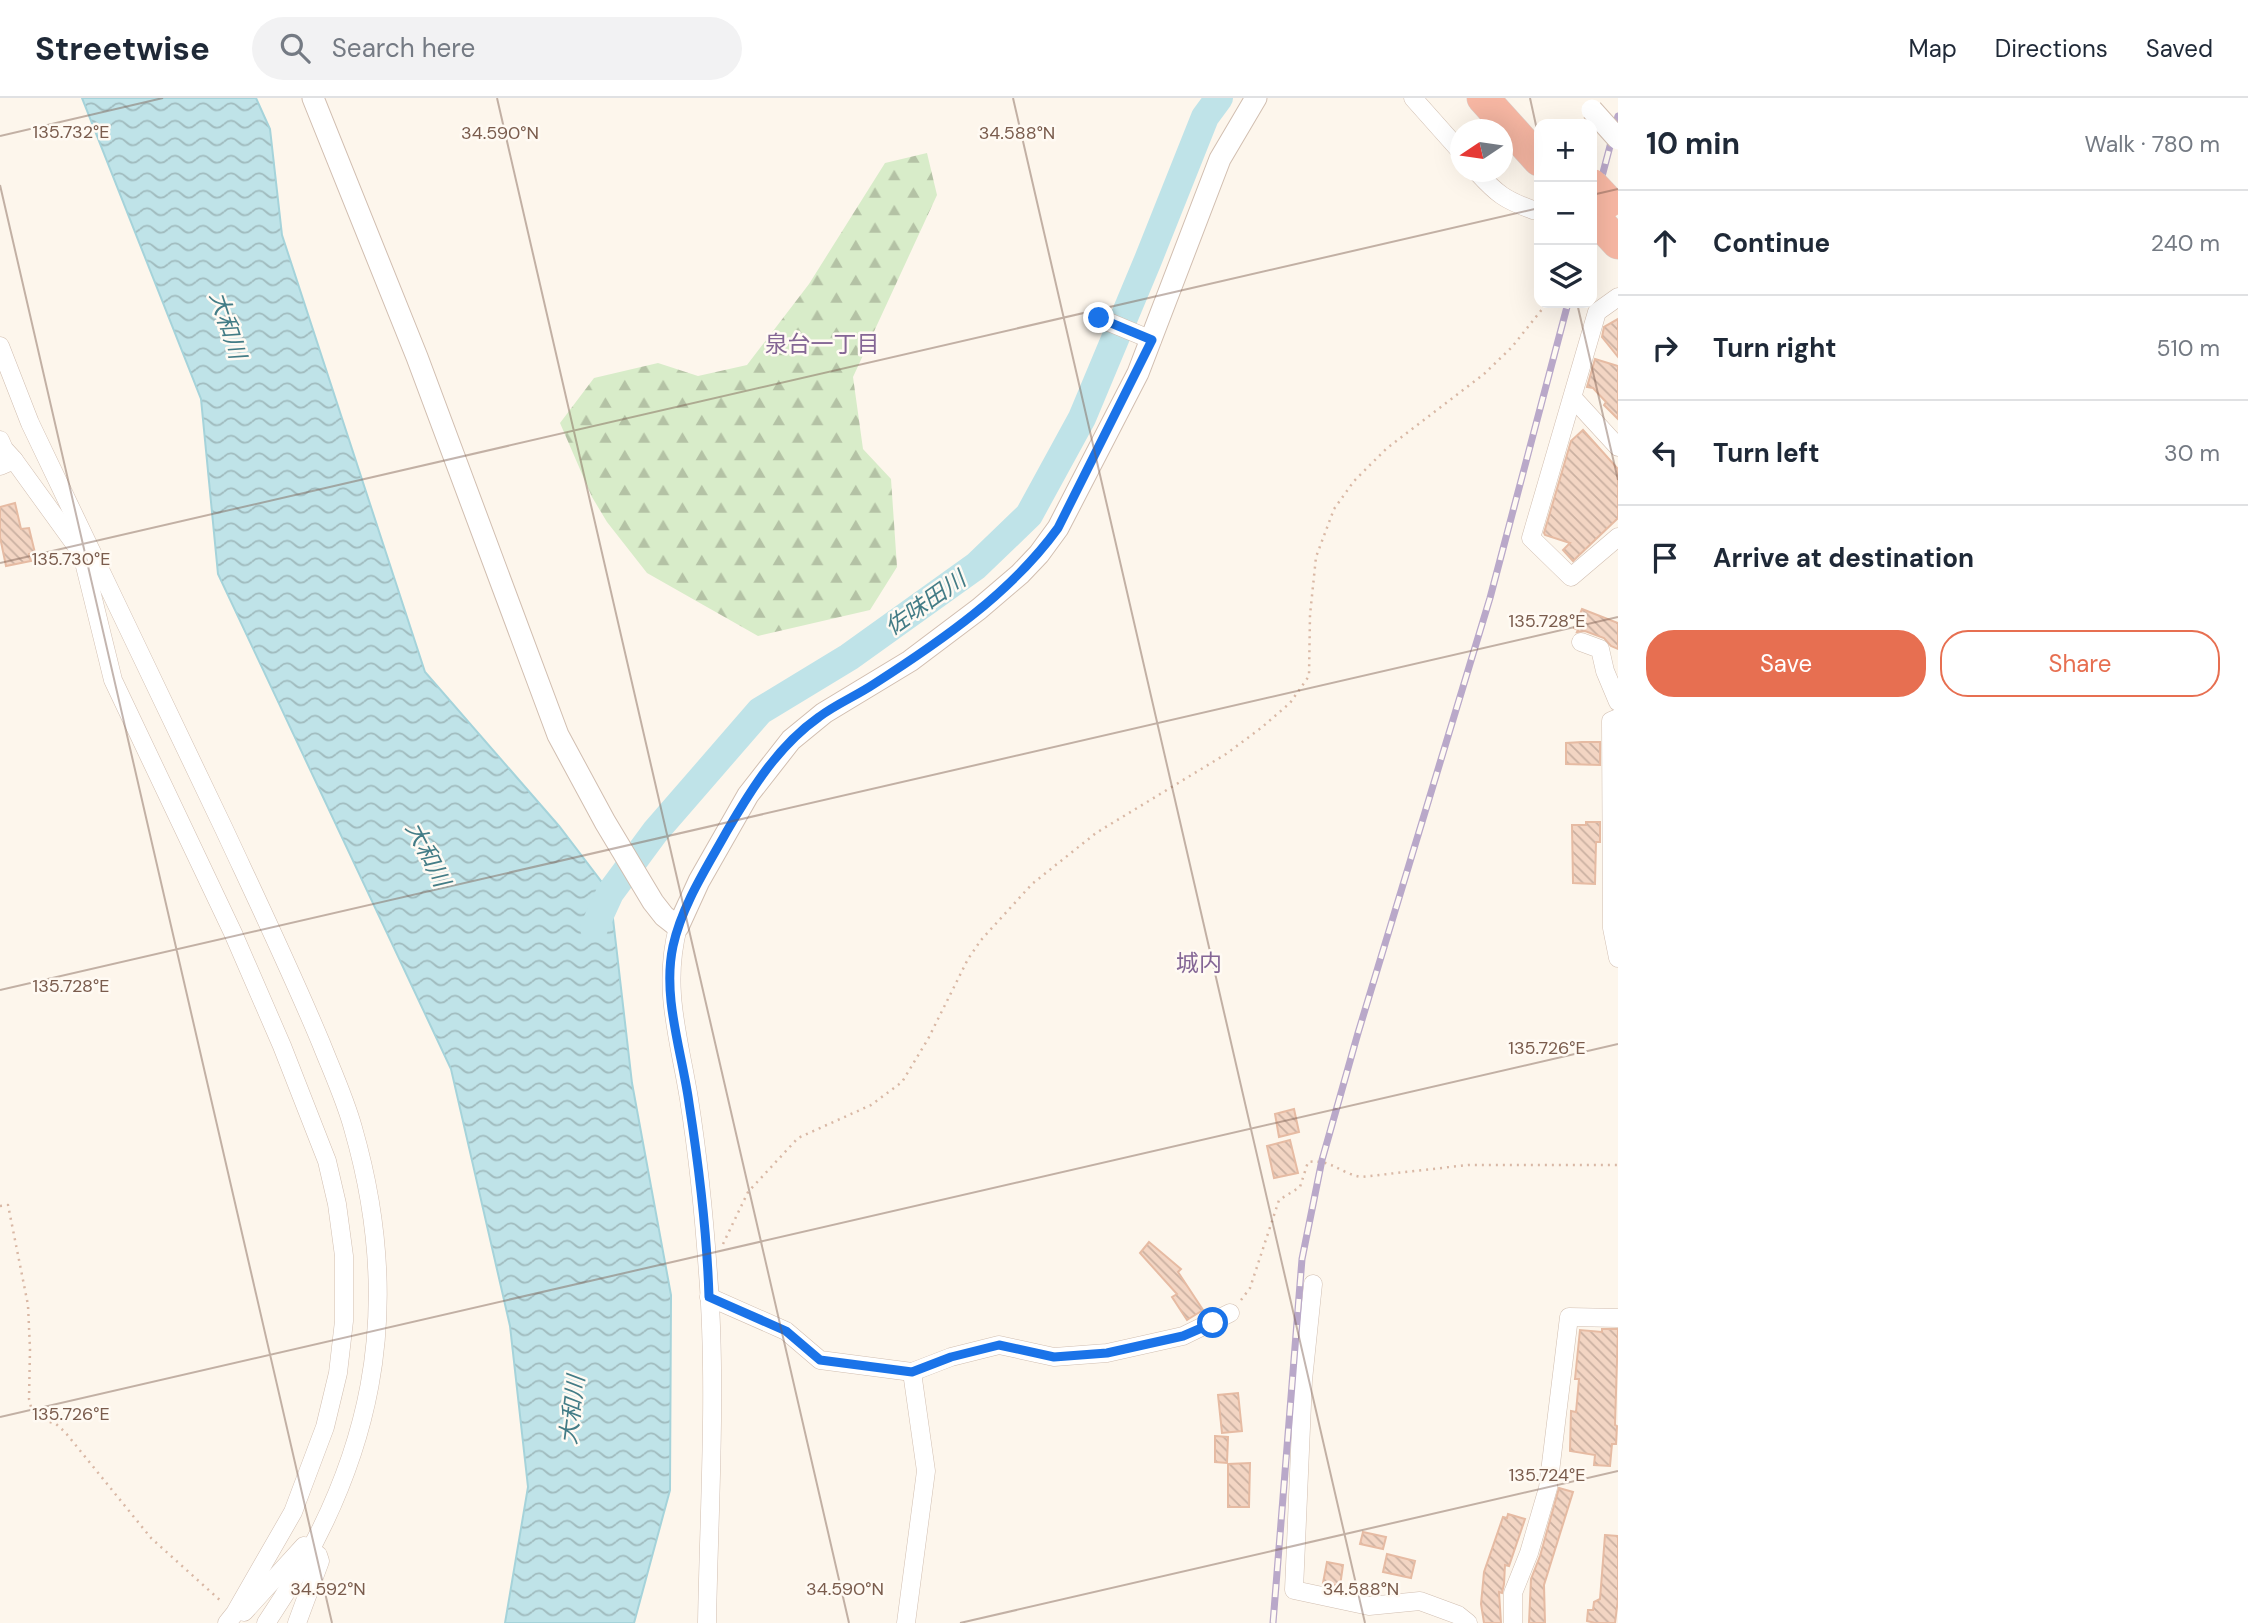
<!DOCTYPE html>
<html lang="en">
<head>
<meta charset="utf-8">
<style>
  body { margin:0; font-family:"DM Sans","Noto Sans JP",sans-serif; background:#f2f2f3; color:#1f2937 }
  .controls { position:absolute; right:21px; top:21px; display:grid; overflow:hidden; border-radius:14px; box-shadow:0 7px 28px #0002 }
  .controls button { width:63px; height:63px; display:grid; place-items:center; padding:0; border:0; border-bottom:2px solid #e0e1e3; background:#fff; color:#1f2937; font:35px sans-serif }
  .compass { position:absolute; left:1450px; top:21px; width:63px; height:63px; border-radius:50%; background:#fff; box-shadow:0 7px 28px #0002; rotate:257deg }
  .stop { position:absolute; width:21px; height:21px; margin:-16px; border:5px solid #1a73e8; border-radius:50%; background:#fff }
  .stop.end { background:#1a73e8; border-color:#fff; box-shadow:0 2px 7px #0008 }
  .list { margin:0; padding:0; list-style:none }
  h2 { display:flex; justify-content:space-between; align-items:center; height:91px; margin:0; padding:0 28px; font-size:30px }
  h2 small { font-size:23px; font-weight:400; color:#747a83 }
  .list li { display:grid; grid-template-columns:46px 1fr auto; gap:21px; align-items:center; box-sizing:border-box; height:105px; padding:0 28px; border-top:2px solid #e0e1e3 }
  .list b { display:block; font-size:26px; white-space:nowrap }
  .list em { font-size:23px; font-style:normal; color:#747a83 }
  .actions { display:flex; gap:14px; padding:21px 28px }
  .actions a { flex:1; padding:16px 0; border:2px solid #e76f51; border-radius:28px; text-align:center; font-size:24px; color:#e76f51 }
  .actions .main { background:#e76f51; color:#fff }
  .icon { flex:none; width:38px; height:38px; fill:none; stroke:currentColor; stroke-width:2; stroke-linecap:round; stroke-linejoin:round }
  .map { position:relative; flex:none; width:1618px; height:1525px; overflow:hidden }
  header { display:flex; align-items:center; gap:42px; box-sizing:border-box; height:98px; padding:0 35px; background:#fff; border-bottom:2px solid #e0e1e3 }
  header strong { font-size:33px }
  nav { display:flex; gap:38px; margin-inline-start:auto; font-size:24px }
  .search { width:490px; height:63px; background:#f2f2f3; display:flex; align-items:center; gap:18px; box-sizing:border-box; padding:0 24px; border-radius:38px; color:#747a83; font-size:26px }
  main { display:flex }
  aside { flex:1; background:#fff }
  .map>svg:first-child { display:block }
</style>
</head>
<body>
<header>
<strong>Streetwise</strong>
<div class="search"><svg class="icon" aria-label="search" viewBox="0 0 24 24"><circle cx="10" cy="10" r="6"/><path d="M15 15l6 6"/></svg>Search here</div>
<nav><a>Map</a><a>Directions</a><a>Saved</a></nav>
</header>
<main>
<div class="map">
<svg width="1618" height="1525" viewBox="0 0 1618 1525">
  <defs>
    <pattern id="forest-firs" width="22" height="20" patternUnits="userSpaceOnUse" patternTransform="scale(1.75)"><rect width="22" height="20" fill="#d8ecc9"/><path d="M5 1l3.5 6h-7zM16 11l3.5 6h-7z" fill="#b4c2a5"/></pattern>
    <pattern id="water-waves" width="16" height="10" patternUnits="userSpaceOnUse" patternTransform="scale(1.75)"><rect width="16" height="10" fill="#bfe3e8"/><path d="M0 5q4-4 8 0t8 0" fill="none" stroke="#a0bbbe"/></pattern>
    <pattern id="building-back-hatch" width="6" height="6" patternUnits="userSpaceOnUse" patternTransform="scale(1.75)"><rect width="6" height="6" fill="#f3d5c3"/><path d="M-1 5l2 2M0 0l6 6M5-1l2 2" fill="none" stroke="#cab0a1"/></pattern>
  </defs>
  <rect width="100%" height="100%" fill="#fdf6ec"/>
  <path fill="url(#forest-firs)" d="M927 55 937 97 853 279 863 351 891 381 897 469 870 512 758 538 647 475 607 424 592 399 560 325 594 280 658 265 698 278 747 267 809 186 885 65Z"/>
  <path fill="url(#water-waves)" stroke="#a5d3da" stroke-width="2" d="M82 0H256L270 31 282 137 425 574 559 728 610 795 632 985 671 1197 670 1392 634 1525H505L528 1389 510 1228 451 971 218 476 201 301Z"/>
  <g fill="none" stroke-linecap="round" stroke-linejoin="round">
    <path stroke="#bfe3e8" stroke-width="28" d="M594 830 610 795 655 734 760 613 849 559 976 468 1029 417 1082 320 1148 162 1205 19 1219 0"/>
  </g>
  <g fill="url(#building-back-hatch)" stroke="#e6bba3" stroke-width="2">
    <path d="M1618 221V259L1602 239 1604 229Z"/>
    <path d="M1595 261 1618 268V321L1604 307 1606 304 1593 290 1587 289Z"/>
    <path d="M1583 332 1618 371V420L1573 463 1563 452 1570 445 1545 437 1544 435 1571 343Z"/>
    <path d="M15 405 21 431 29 430 35 455 29 456 31 463 6 468 0 439V409Z"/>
    <path d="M1582 511 1618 525V551L1611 548 1604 540 1585 533 1577 534 1578 532 1574 530Z"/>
    <path d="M1582 644H1600V667L1566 666V645Z"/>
    <path d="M1586 724H1600V744H1596L1595 786 1573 785 1572 727H1586Z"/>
    <path d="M1294 1011 1299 1034 1279 1039 1275 1016Z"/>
    <path d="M1290 1042 1298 1075 1274 1080 1267 1048Z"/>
    <path d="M1149 1144 1181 1171 1178 1174 1203 1212 1187 1222 1172 1199 1177 1196 1140 1155Z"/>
    <path d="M1602 1231H1618L1615 1327 1617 1328 1616 1346H1612L1610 1368 1594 1367 1595 1357 1570 1353 1571 1313 1576 1314 1579 1281H1575L1580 1232 1602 1234Z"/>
    <path d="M1238 1295 1242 1333 1222 1335 1218 1297Z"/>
    <path d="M1215 1338 1228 1339 1227 1365 1215 1364Z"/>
    <path d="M1250 1365 1249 1409H1228V1366Z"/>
    <path d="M1559 1390 1573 1394 1544 1487 1545 1525H1529L1531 1481 1540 1458Z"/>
    <path d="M1508 1416 1525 1421 1509 1468 1505 1467 1504 1486 1502 1495 1499 1494 1501 1525H1484L1481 1506 1484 1474 1503 1419 1507 1420Z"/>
    <path d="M1363 1434 1386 1439 1383 1451 1360 1446Z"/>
    <path d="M1605 1437 1618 1438V1501L1615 1525H1595L1587 1523 1588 1512H1593L1594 1504 1600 1501Z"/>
    <path d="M1387 1456 1415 1463 1411 1480 1383 1474Z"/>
    <path d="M1327 1464 1343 1467 1340 1488 1323 1485Z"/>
  </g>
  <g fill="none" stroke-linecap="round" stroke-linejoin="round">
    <g stroke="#d1beb0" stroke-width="19">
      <g id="minor">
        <path d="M1413 0 1461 54"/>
        <path d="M1477 74C1497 96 1505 102 1533 112"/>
        <path d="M1618 199 1597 214 1531 440 1571 479 1618 439"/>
        <path d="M1099 220 1152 242"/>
        <path d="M0 248 30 325C95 460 159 596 224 731 257 802 291 873 321 945 332 973 345 1001 353 1030 406 1214 373 1368 266 1525"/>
        <path d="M1573 300 1618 349"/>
        <path d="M0 342 4 351 14 362"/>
        <path d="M0 368 14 362 82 456 113 582 233 835 282 948 327 1063 337 1106 344 1158V1223L338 1275 325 1329 293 1414 235 1515 227 1525"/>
        <path d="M1581 544 1600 551 1605 573 1618 604"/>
        <path d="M1618 620 1611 623 1612 830 1618 860"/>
        <path d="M678 829C662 891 679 939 689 1001 698 1058 704 1117 708 1175 717 1290 709 1410 707 1525"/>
        <path d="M1313 1186 1303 1282 1294 1492 1369 1508 1420 1503 1458 1517 1468 1525"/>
        <path d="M709 1199 786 1233 820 1262 912 1274 951 1259 999 1247 1054 1259 1107 1255 1183 1238 1230 1215"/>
        <path d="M244 1514 304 1448 318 1457 320 1463 297 1525"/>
        <path d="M906 1525 926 1373 912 1274"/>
        <path d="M1513 1525V1495L1529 1455 1548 1390 1569 1219 1618 1220"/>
      </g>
    </g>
    <g stroke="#d1beb0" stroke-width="23">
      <path id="tertiary" d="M313 0 417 259 558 637 605 724 653 804 664 818 678 829 699 783 748 697 791 642 824 615 910 563 979 511 1020 476 1039 456 1058 430 1138 275 1220 61 1256 0"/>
    </g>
    <g stroke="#dad1cd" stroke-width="33">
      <g id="motorway">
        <path d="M1483 0 1539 62"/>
        <path d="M1592 117 1618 145"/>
      </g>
    </g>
    <g stroke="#d9b8a5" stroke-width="2.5" stroke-dasharray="2 5" stroke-linecap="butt">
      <path d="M0 1108 8 1107 28 1207 30 1251 29 1301 32 1313 40 1321 56 1326 65 1334 151 1440 222 1504"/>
      <path d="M723 1146 748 1094 798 1040 871 1007 902 984 928 941 968 861 981 842 1032 786 1096 735 1226 656 1261 630 1290 605 1309 578 1310 517 1316 459 1334 411 1354 383 1386 351 1484 276 1512 249 1547 205"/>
      <path d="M1241 1202 1250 1190 1279 1102 1300 1089 1308 1064C1332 1061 1339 1075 1361 1079L1468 1067H1618"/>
    </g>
    <use href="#minor" stroke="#fff" stroke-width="18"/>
    <use href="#tertiary" stroke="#fff" stroke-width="21"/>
    <use href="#motorway" stroke="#f7b7a3" stroke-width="32"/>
    <g stroke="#b9a8c9" stroke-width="7">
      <g id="rail">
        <path d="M1592 116 1618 18"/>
        <path d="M1273 1525 1302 1161 1322 1062 1358 935 1490 500 1568 205"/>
      </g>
    </g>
    <use href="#rail" stroke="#fffaf3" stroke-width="4.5" stroke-dasharray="13" stroke-linecap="butt"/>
    <g stroke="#d1beb0" stroke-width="23" stroke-linecap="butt">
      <path id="tertiary-bridge" d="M1592 12 1618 41"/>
    </g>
    <g stroke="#dad1cd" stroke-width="33" stroke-linecap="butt">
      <path id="motorway-bridge" d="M1592 87 1608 104"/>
    </g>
    <use href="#tertiary-bridge" stroke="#fff" stroke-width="21"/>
    <use href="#motorway-bridge" stroke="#f7b7a3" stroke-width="32"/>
  </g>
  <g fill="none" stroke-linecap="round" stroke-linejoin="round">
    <path stroke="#1a73e8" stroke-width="9" d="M1099 220 1152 242 1058 430C1011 495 941 543 874 586 856 598 836 606 819 619 778 648 752 690 727 733 707 769 682 807 673 848 662 899 682 954 689 1005 699 1069 707 1134 709 1199L786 1233 820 1262 912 1274 951 1259 999 1247 1054 1259 1107 1255 1183 1238 1213 1225"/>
  </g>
  <path fill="none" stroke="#7a5c4d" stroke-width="2" stroke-opacity="0.45" d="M497 0 849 1525M1013 0 1365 1525M1530 0 1539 41M0 38 163 0M0 87 332 1525M1592 97 1618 91M1577 205 1618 382M0 465 1539 110M0 892 1618 519M0 1319 1618 946M960 1525 1618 1373"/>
  <g text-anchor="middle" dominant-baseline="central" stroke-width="5" stroke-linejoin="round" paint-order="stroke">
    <g font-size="23" font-style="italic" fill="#437c86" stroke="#fffaf3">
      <text transform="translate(228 227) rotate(72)">大和川</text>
      <text transform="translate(925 505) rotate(-35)">佐味田川</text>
      <text transform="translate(428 756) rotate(63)">大和川</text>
      <text transform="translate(572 1312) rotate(-83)">大和川</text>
    </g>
    <g font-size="23" fill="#846695" stroke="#fffaf3">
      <text x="822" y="246">泉台一丁目</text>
      <text x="1199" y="865">城内</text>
    </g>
  </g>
  <g font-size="18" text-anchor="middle" fill="#7a5c4d" stroke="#fffaf3" stroke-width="5" stroke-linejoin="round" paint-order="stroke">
    <text x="71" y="40">135.732°E</text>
    <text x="500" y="41">34.590°N</text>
    <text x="1017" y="41">34.588°N</text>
    <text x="71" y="467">135.730°E</text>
    <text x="1547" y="529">135.728°E</text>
    <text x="71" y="894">135.728°E</text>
    <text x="1547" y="956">135.726°E</text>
    <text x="71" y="1322">135.726°E</text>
    <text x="1547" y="1383">135.724°E</text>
    <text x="328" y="1497">34.592°N</text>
    <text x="845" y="1497">34.590°N</text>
    <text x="1361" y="1497">34.588°N</text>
  </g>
</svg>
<div class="controls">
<button>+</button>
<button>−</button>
<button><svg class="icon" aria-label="layers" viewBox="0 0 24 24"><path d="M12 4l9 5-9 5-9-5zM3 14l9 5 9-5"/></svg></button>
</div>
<svg class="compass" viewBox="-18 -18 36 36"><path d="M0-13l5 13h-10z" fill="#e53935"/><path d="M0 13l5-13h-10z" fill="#747a83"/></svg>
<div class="stop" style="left:1213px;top:1225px"></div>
<div class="stop end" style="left:1099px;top:220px"></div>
</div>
<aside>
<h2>10 min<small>Walk · 780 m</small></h2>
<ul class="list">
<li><svg class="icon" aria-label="ahead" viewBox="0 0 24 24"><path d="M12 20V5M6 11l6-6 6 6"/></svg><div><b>Continue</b></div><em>240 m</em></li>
<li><svg class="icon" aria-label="right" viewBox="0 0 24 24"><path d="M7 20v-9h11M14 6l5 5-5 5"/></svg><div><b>Turn right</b></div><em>510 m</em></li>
<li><svg class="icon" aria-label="left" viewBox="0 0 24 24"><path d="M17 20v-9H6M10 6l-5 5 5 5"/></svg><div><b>Turn left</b></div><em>30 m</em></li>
<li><svg class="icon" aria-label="arrive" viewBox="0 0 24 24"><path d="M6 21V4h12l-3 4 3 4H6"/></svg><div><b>Arrive at destination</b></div></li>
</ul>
<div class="actions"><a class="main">Save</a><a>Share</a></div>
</aside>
</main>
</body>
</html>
